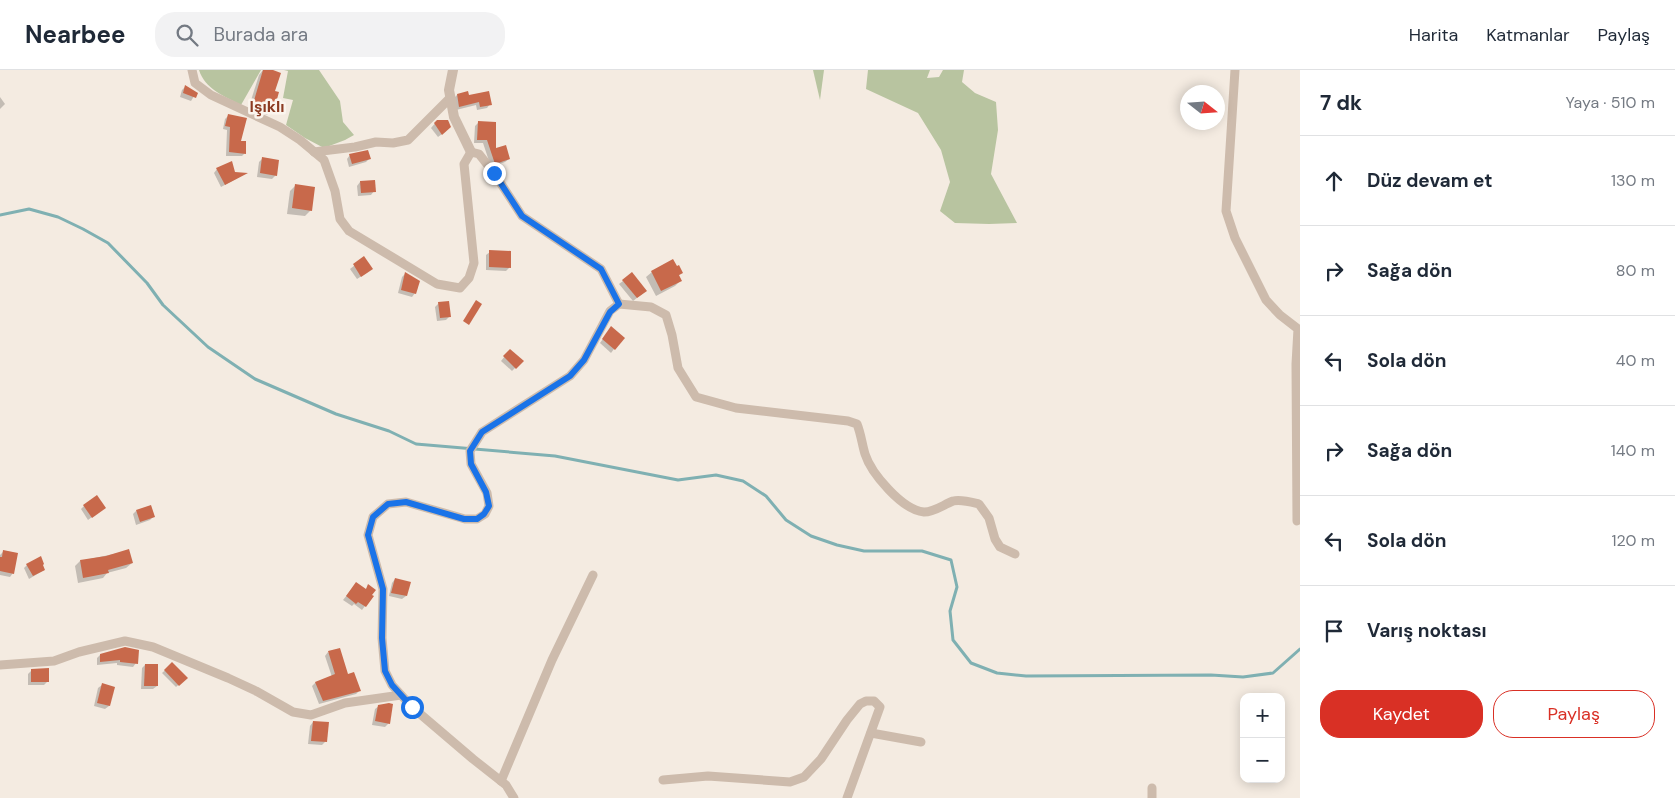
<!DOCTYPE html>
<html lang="tr">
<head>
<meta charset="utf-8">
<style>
  body { margin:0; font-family:"DM Sans",sans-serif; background:#f2f2f3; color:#1f2937 }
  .controls { position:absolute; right:15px; bottom:15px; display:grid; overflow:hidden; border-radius:10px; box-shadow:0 2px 12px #0003 }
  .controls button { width:45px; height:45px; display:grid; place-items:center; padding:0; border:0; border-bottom:1px solid #e0e1e3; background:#fff; color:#1f2937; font:25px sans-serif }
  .compass { position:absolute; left:1180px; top:15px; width:45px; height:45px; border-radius:50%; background:#fff; box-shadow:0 2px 12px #0003; rotate:107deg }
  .stop { position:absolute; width:15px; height:15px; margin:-11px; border:4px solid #1a73e8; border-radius:50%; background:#fff }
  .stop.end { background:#1a73e8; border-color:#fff; box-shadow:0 1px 5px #0008 }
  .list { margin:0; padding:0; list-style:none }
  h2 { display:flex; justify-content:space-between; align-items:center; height:65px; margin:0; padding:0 20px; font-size:21px }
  h2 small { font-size:16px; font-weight:400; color:#747a83 }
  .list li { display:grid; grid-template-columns:32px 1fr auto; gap:15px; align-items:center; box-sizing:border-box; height:90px; padding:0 20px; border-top:1px solid #e0e1e3 }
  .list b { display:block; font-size:19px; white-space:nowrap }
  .list em { font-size:16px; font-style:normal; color:#747a83 }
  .actions { display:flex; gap:10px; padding:15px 20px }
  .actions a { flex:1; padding:11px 0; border:1px solid #d93025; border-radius:20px; text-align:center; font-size:18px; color:#d93025 }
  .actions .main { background:#d93025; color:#fff }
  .icon { flex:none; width:28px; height:28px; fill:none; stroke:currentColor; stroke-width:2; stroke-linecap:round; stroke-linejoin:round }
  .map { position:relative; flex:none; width:1300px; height:728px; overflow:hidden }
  header { display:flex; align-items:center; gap:30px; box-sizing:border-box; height:70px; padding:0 25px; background:#fff; border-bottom:1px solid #e0e1e3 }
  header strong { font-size:24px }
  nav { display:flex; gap:28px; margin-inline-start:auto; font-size:18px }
  .search { width:350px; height:45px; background:#f2f2f3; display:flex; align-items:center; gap:12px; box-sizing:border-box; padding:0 18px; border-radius:20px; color:#747a83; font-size:19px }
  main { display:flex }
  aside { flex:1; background:#fff }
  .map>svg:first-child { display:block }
</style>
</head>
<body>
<header>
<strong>Nearbee</strong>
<div class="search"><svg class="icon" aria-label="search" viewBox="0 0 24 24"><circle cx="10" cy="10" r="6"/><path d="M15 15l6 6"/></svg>Burada ara</div>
<nav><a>Harita</a><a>Katmanlar</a><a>Paylaş</a></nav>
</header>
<main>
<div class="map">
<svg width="1300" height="728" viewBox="0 0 1300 728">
  <rect width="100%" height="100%" fill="#f4ebe1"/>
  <g fill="#b8c4a0">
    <path d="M199 0H261L241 35C224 26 205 19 199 0Z"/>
    <path d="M284 0H319L340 31 343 52 354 65 345 70 324 78 305 68 286 55 293 30 283 28 288 1Z"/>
    <path d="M813 0H824L820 30Z"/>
    <path d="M868 0H930L927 8 939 7 943 0H964L962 12 975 23 996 32 998 60 991 104 1017 153 989 154 955 153 940 141 950 112 941 80 918 43 866 19Z"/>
  </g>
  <g fill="#0003">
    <path d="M263 0H269L274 22 273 39 267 45 248 40 259 5Z"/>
    <path d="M185 17 196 23 191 31 180 27 182 20Z"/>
    <path d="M457 25 468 27 490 34 487 38 477 40 476 35 456 40 454 28Z"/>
    <path d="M0 27 5 34 0 39Z"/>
    <path d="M229 45 245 83 242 86H226L227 60 223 59 225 49Z"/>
    <path d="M437 51 446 61 438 67 431 58Z"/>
    <path d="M478 53 494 80 509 89 505 92 491 97 483 73H474L475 56Z"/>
    <path d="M350 85 369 89 366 92 349 97 347 89Z"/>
    <path d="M262 89 276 105 272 109 257 107 259 92Z"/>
    <path d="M217 99 234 103 245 104 221 117 214 103Z"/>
    <path d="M373 111 374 121 371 125 358 126 357 116 360 112Z"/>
    <path d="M296 115 311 140 305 146 287 144 290 121Z"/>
    <path d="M490 182 510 197 506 201 486 200V185Z"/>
    <path d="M364 188 368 202 357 209 350 199Z"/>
    <path d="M652 202 682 203 678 206 680 211 675 216 656 226 646 207Z"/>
    <path d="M405 204 415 223 412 227 398 223 402 207Z"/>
    <path d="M623 211 642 224 633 231 619 214Z"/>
    <path d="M439 233 450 246 446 250 437 251 435 237Z"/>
    <path d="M611 258 614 279 611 283 600 273Z"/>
    <path d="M510 280 522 291 512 301 501 291Z"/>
    <path d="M84 436 104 438 88 450 81 439Z"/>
    <path d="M136 441 153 447 150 450 136 455 133 444Z"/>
    <path d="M128 481 132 493 126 498 107 503 103 508 78 513 75 496 80 491Z"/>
    <path d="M3 482 13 503 10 507 0 505V485Z"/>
    <path d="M27 495H41L44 500 29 509 24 498Z"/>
    <path d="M395 509 406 526 402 529 389 526 392 513Z"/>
    <path d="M356 514 365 520 369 516 365 536 362 540 354 534 352 536 343 530Z"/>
    <path d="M328 582 359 621 356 624 319 634 312 616 315 613 332 607 325 586Z"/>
    <path d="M100 585 136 593 133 597 117 595V593L97 595V588Z"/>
    <path d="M172 594 186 608 176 617 162 603Z"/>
    <path d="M145 595 157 616 153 619H141L142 598Z"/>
    <path d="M32 600 48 611 44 615H28V604Z"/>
    <path d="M102 615 113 618 109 636 105 639 94 636 98 618Z"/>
    <path d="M379 636 389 653 385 657 372 655 375 639Z"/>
    <path d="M313 652 325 672 322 675 308 674 310 656Z"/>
  </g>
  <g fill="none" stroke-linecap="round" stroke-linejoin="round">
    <path stroke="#7fb0b2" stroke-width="3" d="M0 145 29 139 58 147 83 159 108 173 147 213 163 235 208 277 255 309 336 344 389 361 416 374 555 386 678 410 716 405 743 411 766 426 786 450 811 466 837 475 864 481H922L951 490 957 517 950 541 953 570 971 593 997 603 1026 606 1211 605 1243 607 1273 603 1300 579"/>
  </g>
  <g fill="#c8694b">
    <path d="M263 0H273L281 3 275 21 279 22 274 40 253 34Z"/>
    <path d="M185 15 198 23 196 28 183 23Z"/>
    <path d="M468 21 469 25 489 21 492 35 480 37 479 32 459 37 457 24Z"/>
    <path d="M228 44 247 48 241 71H246V84L229 82 230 57 225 56Z"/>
    <path d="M437 50H448L451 57 442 65 434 53Z"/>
    <path d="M478 51 496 52V78L506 75 510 89 495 94 487 70H477Z"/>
    <path d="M368 80 371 89 352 94 349 84Z"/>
    <path d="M262 87 279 90 277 106 260 103Z"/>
    <path d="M232 91 235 102 248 103 225 115 216 98Z"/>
    <path d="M375 110 376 122 361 123 360 111Z"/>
    <path d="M295 114 315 117 312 141 292 138Z"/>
    <path d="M489 180 511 181V198L489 197Z"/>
    <path d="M364 186 373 199 361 207 353 194Z"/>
    <path d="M673 189 677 196 679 195 683 203 679 205 682 211 661 221 651 201Z"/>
    <path d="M405 202 420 211 416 224 401 220Z"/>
    <path d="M632 202 647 221 637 228 622 210Z"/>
    <path d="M476 230 482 234 469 255 463 251Z"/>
    <path d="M449 231 451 247 440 248 438 232Z"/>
    <path d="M611 256 625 268 615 280 602 269Z"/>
    <path d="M510 279 524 291 516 299 503 286Z"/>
    <path d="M97 425 106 438 92 448 83 435Z"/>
    <path d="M151 435 155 447 140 452 136 440Z"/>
    <path d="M129 479 133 493 108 500 109 503 83 508 80 490 106 486Z"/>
    <path d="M3 480 18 483 14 504 0 501V487H2Z"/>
    <path d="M41 486 44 494 43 495 45 500 33 506 26 494Z"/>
    <path d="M395 508 411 512 407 526 391 523Z"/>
    <path d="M356 512 366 519 368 514 376 520 372 525 374 526 366 537 358 532 356 534 346 526Z"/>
    <path d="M125 577 139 580 138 594 120 592V590L100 592V584Z"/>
    <path d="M340 578 348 604 354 602 361 621 323 631 315 612 335 604 328 581Z"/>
    <path d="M172 592 188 608 179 616 164 600Z"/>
    <path d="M145 594H158V616H144Z"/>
    <path d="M49 598V612H31V599Z"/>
    <path d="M102 613 115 617 110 636 97 633Z"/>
    <path d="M389 633 393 634 390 654 375 651 378 635Z"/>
    <path d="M313 651 329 652 327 672 311 671Z"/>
  </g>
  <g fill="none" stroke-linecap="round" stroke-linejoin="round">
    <g stroke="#cdbbac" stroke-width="9">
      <path d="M192 0 195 13 211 25 280 57 300 70 324 90 335 121 340 149 349 161 437 214 460 218 469 208 474 193 464 94 471 82 479 84 494 103 522 146 601 199 619 234"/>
      <path d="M1235 0 1226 141 1235 168 1266 230 1280 245 1298 259 1296 294 1297 451"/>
      <path d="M314 82 355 77 376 72 393 73 408 70 450 28"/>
      <path d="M0 595 54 591 79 582 125 571 153 577 228 608 256 621 293 642 311 645 345 633 401 625"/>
      <path d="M871 663 921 672"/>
      <path d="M663 710 708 706 790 712 804 707 821 689 847 650 860 634 866 631H874L880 637 847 728"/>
      <path d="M501 711 552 590 593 505"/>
      <path d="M1152 718V728"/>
      <path d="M514 728 506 715 473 689 412 637 392 615 385 601 382 568 383 519 368 465 373 447 388 434 406 432 465 449H477L485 444 489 436 487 423 471 394 470 381 482 362 570 306 584 290 610 241 619 234 651 237 666 245 672 265 678 298 696 327 736 338 848 351 857 354C861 364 862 374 865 384 871 403 902 440 924 442 934 442 943 435 953 431 961 429 971 432 979 434L989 448 995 469 1000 477 1015 484"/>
    </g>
    <path stroke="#cdbbac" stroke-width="10" d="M453 0 449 20 454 47 471 82"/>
  </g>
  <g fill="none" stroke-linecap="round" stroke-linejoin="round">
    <path stroke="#1a73e8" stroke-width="6" d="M412 637 392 615 385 601 382 568 383 519 368 465 373 447 388 434 406 432 464 449H477L484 444 489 436 486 422 471 394 470 381 482 362 570 306 584 290 610 242 619 234 601 199 522 146 494 103"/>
  </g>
  <g text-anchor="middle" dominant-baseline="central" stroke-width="5" stroke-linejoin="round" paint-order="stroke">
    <g font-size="16" font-weight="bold" fill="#8c3b22" stroke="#fbf5ee">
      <text x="267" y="36">Işıklı</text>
    </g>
  </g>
</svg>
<div class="controls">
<button>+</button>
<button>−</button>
</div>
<svg class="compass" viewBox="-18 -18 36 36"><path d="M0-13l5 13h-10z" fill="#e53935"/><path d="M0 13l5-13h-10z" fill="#747a83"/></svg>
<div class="stop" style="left:412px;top:637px"></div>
<div class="stop end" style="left:494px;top:103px"></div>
</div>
<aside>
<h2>7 dk<small>Yaya · 510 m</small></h2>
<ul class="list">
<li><svg class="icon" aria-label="ahead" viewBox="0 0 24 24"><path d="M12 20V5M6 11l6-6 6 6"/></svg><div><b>Düz devam et</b></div><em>130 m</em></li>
<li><svg class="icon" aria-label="right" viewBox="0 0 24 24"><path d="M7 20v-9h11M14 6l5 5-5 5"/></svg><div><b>Sağa dön</b></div><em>80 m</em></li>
<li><svg class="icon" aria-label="left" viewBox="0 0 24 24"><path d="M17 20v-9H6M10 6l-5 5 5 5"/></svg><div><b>Sola dön</b></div><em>40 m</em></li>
<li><svg class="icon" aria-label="right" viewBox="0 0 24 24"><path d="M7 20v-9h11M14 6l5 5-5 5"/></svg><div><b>Sağa dön</b></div><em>140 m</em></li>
<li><svg class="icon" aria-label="left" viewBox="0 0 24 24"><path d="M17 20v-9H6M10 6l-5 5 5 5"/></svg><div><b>Sola dön</b></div><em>120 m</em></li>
<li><svg class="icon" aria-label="arrive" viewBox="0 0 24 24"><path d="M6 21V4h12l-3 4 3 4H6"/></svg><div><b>Varış noktası</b></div></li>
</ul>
<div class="actions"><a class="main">Kaydet</a><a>Paylaş</a></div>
</aside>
</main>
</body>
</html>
